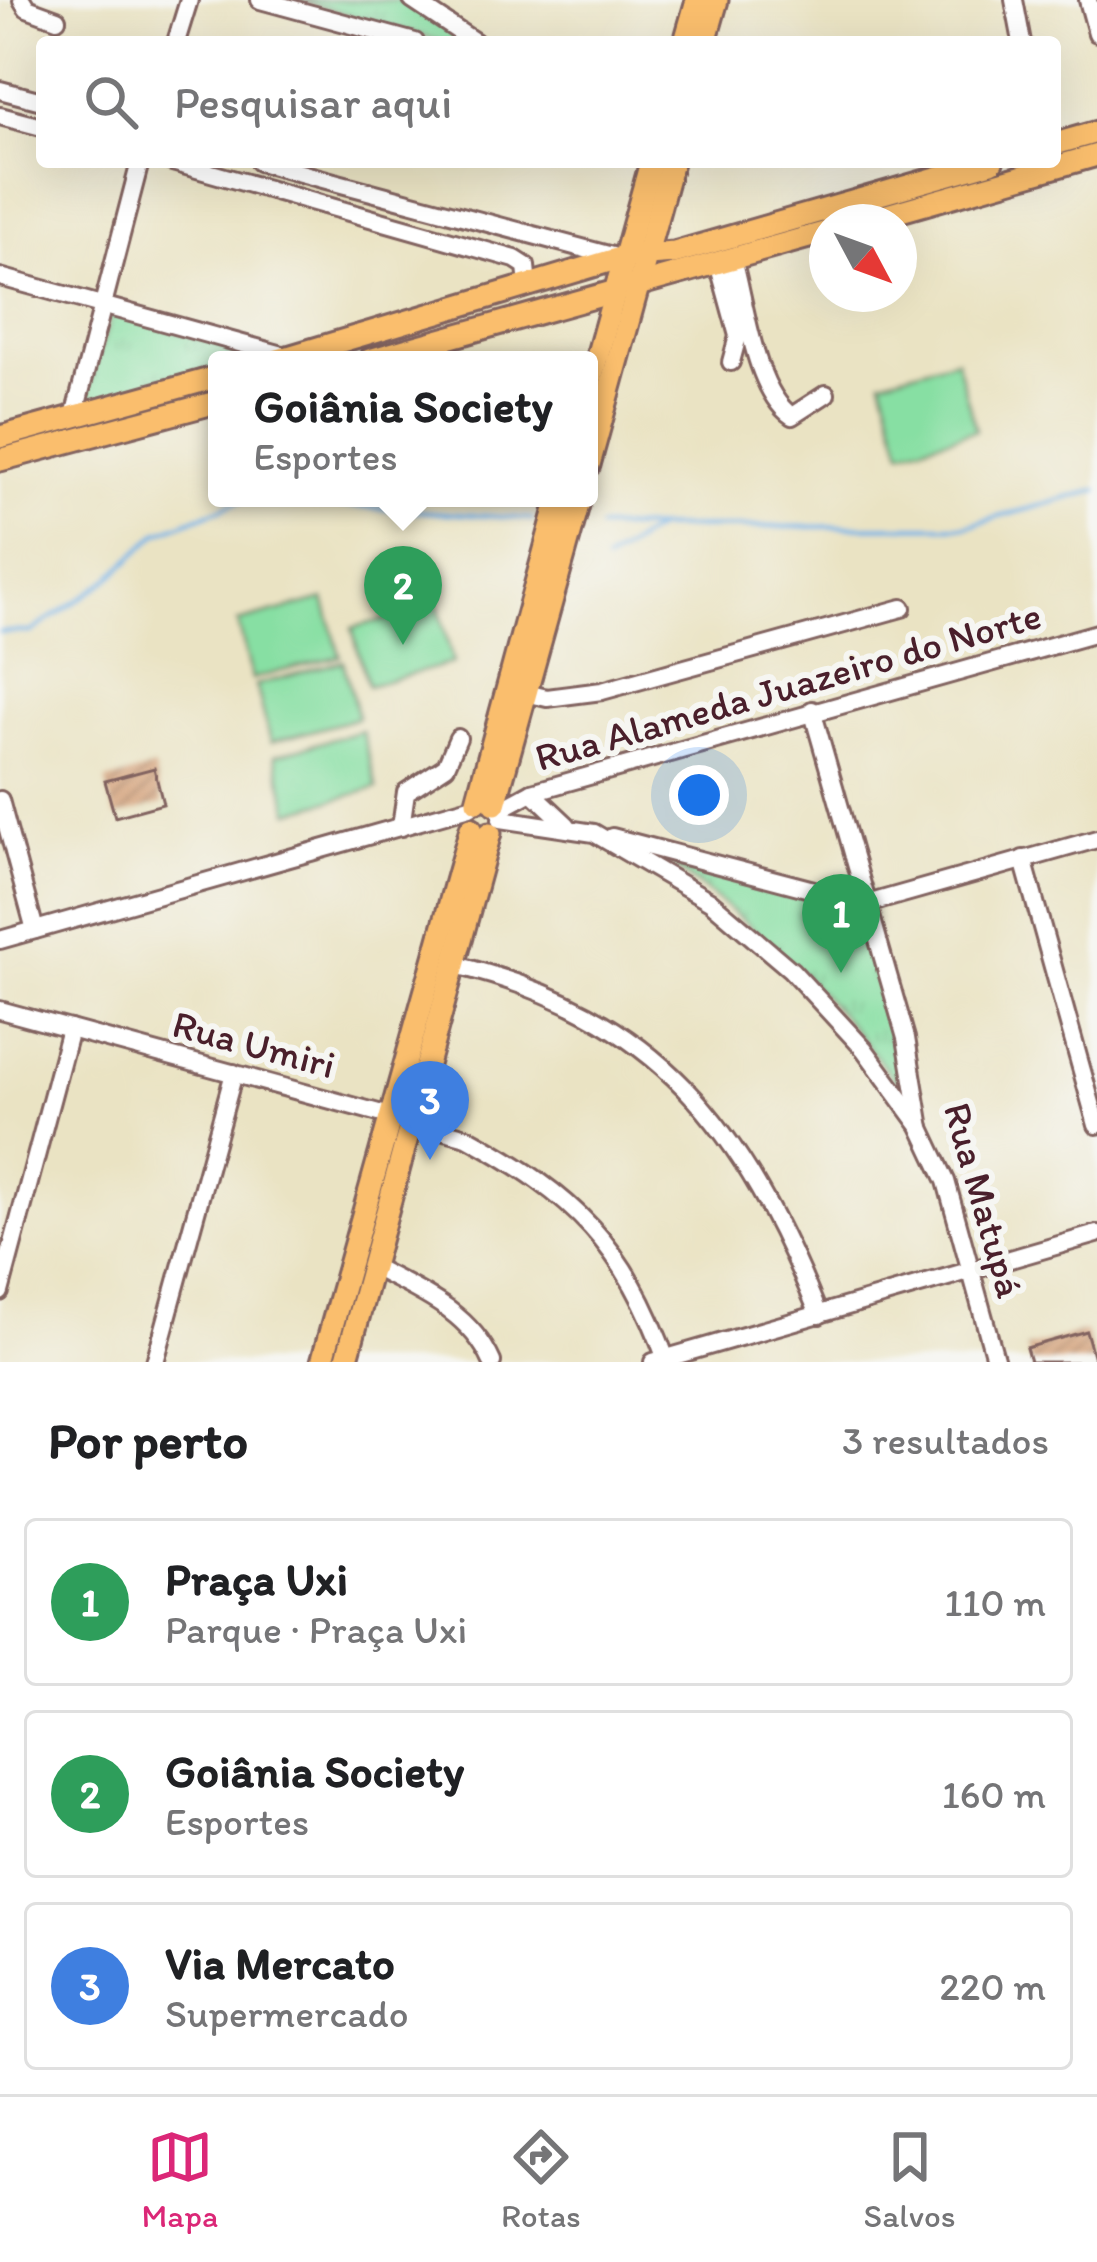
<!DOCTYPE html>
<html lang="pt">
<head>
<meta charset="utf-8">
<style>
  body { margin:0; font-family:Itim,sans-serif; background:#f6f6f6; color:#202124 }
  .compass { position:absolute; left:809px; top:204px; width:108px; height:108px; border-radius:50%; background:#fff; box-shadow:0 12px 48px #0002; rotate:131deg }
  .you { position:absolute; left:699px; top:795px; width:42px; height:42px; margin:-30px; border:9px solid #fff; border-radius:50%; background:#1a73e8; box-shadow:0 0 0 18px #1a73e833 }
  .badge { display:grid; place-items:center; width:78px; height:78px; border-radius:50%; background:#db2777; color:#fff; font-size:39px; font-weight:700 }
  .pin { position:absolute; translate:-50% -99px; filter:drop-shadow(0 3px 6px #0008) }
  .pin::after { content:''; position:absolute; top:63px; width:42px; height:36px; background:inherit; clip-path:polygon(0 0,100% 0,50% 100%) }
  .popup { position:absolute; left:208px; top:351px; width:390px; height:156px; box-sizing:border-box; display:grid; place-content:center; border-radius:12px; background:#fff; filter:drop-shadow(0 3px 9px #0005); font-size:39px; white-space:nowrap; color:#757577 }
  .popup b { font-size:45px; color:#202124 }
  .popup::after { content:''; position:absolute; left:50%; top:100%; margin-left:-24px; border:24px solid transparent; border-top-color:#fff }
  .list { margin:0; padding:0; list-style:none }
  h2 { display:flex; justify-content:space-between; align-items:center; height:156px; margin:0; padding:0 48px; font-size:51px }
  h2 small { font-size:39px; font-weight:400; color:#757577 }
  .list li { display:grid; grid-template-columns:78px 1fr auto; gap:36px; align-items:center; box-sizing:border-box; height:168px; margin:0 24px 24px; padding:0 24px; border:3px solid #e0e0e0; border-radius:12px }
  .list b { display:block; font-size:45px; white-space:nowrap }
  .list p { margin:0; font-size:39px; white-space:nowrap; color:#757577 }
  .list em { font-size:39px; font-style:normal; color:#757577 }
  .icon { flex:none; width:66px; height:66px; fill:none; stroke:currentColor; stroke-width:2; stroke-linecap:round; stroke-linejoin:round }
  .map { position:relative; flex:none; width:1097px; height:1362px; overflow:hidden }
  .search { position:absolute; background:#fff; box-shadow:0 12px 48px #0002; left:36px; right:36px; top:36px; height:132px; display:flex; align-items:center; gap:30px; box-sizing:border-box; padding:0 42px; border-radius:12px; color:#757577; font-size:45px }
  .sheet { height:732px; background:#fff }
  nav { display:flex; justify-content:space-around; align-items:center; box-sizing:border-box; height:168px; border-top:3px solid #e0e0e0; background:#fff; font-size:33px; color:#757577 }
  nav a { display:grid; justify-items:center; gap:6px }
  nav .on { color:#db2777 }
  .map>svg:first-child { display:block }
</style>
</head>
<body>
<div class="map">
<svg width="1097" height="1362" viewBox="0 0 1097 1362">
  <defs>
    <pattern id="park-tufts" width="24" height="20" patternUnits="userSpaceOnUse" patternTransform="scale(3)"><rect width="24" height="20" fill="#87dfa3"/><path d="M3 7l-1-3M5 7V3M7 7l1-3M15 17l-1-3M17 17v-4M19 17l1-3" fill="none" stroke="#76bf8c"/></pattern>
    <pattern id="building-hatch" width="6" height="6" patternUnits="userSpaceOnUse" patternTransform="scale(3)"><rect width="6" height="6" fill="#d4a179"/><path d="M-1 1l2-2M0 6l6-6M5 7l2-2" fill="none" stroke="#ae8363"/></pattern>
  </defs>
  <rect width="100%" height="100%" fill="#f6f6f2"/>
  <filter id="ink" filterUnits="userSpaceOnUse"><feTurbulence type="fractalNoise" baseFrequency=".00833" numOctaves="2"/><feDisplacementMap in="SourceGraphic" scale="24" xChannelSelector="R" yChannelSelector="G"/><feConvolveMatrix kernelMatrix="1 2 1 2 8 2 1 2 1" color-interpolation-filters="sRGB"/></filter>
  <filter id="wash" filterUnits="userSpaceOnUse"><feTurbulence type="fractalNoise" baseFrequency=".004" numOctaves="4" result="noise"/><feDisplacementMap in="SourceGraphic" scale="48" xChannelSelector="R" yChannelSelector="G"/><feGaussianBlur stdDeviation="2.7" result="paint"/><feColorMatrix in="noise" values="0 0 0 0 0 0 0 0 0 0 0 0 0 0 0 0 0 1.4 0 .05"/><feComposite in="paint" operator="in"/></filter>
  <g filter="url(#wash)">
    <rect width="100%" height="100%" fill="#eae3c3"/>
    <g fill="url(#park-tufts)" stroke="#687f67" stroke-width="3">
      <path d="M298 0H403L468 42H443Z"/>
      <path d="M112 312 260 356 217 360V368L82 407Z"/>
      <path d="M668 863 862 909 915 1107C836 1001 775 940 668 863Z"/>
    </g>
    <g fill="#87dfa3" stroke="#687f67" stroke-width="3">
      <path d="M956 359 976 430 902 451 882 380Z"/>
      <path d="M324 599 340 656 252 679 238 622Z"/>
      <path d="M438 605 453 663 368 686 352 628Z"/>
      <path d="M343 661 358 718 271 742 256 685Z"/>
      <path d="M362 731 377 788 290 812 275 755Z"/>
    </g>
    <g fill="none" stroke-linecap="round" stroke-linejoin="round">
      <g stroke="#73b3e7" stroke-width="4.5">
        <path d="M599 528 966 526 1097 490"/>
        <path d="M605 562 655 529"/>
        <path d="M0 632H31L109 579 158 533 245 499 532 519"/>
      </g>
    </g>
    <g id="blocks">
      <g fill="url(#building-hatch)">
        <path d="M154 768 163 804 115 817 105 781Z"/>
        <path d="M1086 1331 1095 1362H1030L1026 1348Z"/>
      </g>
    </g>
  </g>
  <g filter="url(#ink)">
    <use href="#blocks" fill-opacity="0" stroke="#826460" stroke-width="3"/>
    <g fill="none" stroke-linecap="round" stroke-linejoin="round">
      <g stroke="#826460" stroke-width="22">
        <g id="minor">
          <path d="M22 0 27 8 57 19"/>
          <path d="M260 0 415 42"/>
          <path d="M412 0 475 42"/>
          <path d="M1014 0 1022 42"/>
          <path d="M1088 0 1097 33"/>
          <path d="M176 42 189 0"/>
          <path d="M0 90 42 101"/>
          <path d="M0 116 42 127"/>
          <path d="M172 162 515 259 526 266 528 285"/>
          <path d="M259 162 612 256"/>
          <path d="M733 259C745 300 754 391 792 416L826 394"/>
          <path d="M718 263 738 336 731 362"/>
          <path d="M0 277 290 357"/>
          <path d="M74 416 140 162"/>
          <path d="M526 693 547 698 602 691 902 608"/>
          <path d="M812 710 906 1038 921 1128 946 1181 996 1362"/>
          <path d="M532 792 567 825"/>
          <path d="M0 800 35 930"/>
          <path d="M499 810 532 792 1097 633"/>
          <path d="M501 819 594 833 710 901 791 970 864 1049 921 1127"/>
          <path d="M401 827 406 792 446 766 458 738"/>
          <path d="M612 837 867 904 1097 839"/>
          <path d="M1023 859 1097 1125"/>
          <path d="M0 940 470 807"/>
          <path d="M455 965C660 1015 743 1128 819 1315"/>
          <path d="M0 1010 467 1137C574 1195 625 1245 667 1362"/>
          <path d="M373 1267C419 1291 470 1312 492 1362"/>
          <path d="M0 1292 70 1029"/>
          <path d="M155 1362 234 1073"/>
          <path d="M653 1362 1097 1234"/>
        </g>
      </g>
      <g stroke="#826460" stroke-width="27">
        <g id="major">
          <path d="M685 42 697 0"/>
          <path d="M705 42 717 0"/>
          <path d="M1055 144 1097 132"/>
          <path d="M862 222 1097 155"/>
          <path d="M278 360 623 257 674 253 992 162"/>
          <path d="M369 360 827 232"/>
          <path d="M589 386 651 162"/>
          <path d="M0 437 217 377"/>
          <path d="M0 460 217 402"/>
          <path d="M589 465 672 162"/>
          <path d="M477 801 559 498"/>
          <path d="M495 804 580 498"/>
          <path d="M322 1362 471 828"/>
          <path d="M346 1362 490 833"/>
        </g>
      </g>
      <use href="#minor" stroke="#fff" stroke-width="16"/>
      <use href="#major" stroke="#fabe6d" stroke-width="21"/>
    </g>
  </g>
  <g text-anchor="middle" dominant-baseline="central" stroke-width="12" stroke-linejoin="round" paint-order="stroke">
    <g font-size="39" fill="#4a1f2b" stroke="#f6f6f2">
      <text transform="translate(788 686) rotate(-16)">Rua Alameda Juazeiro do Norte</text>
      <text transform="translate(254 1044) rotate(15)">Rua Umiri</text>
      <text transform="translate(984 1200) rotate(74)">Rua Matupá</text>
    </g>
  </g>
</svg>
<svg class="compass" viewBox="-18 -18 36 36"><path d="M0-13l5 13h-10z" fill="#e53935"/><path d="M0 13l5-13h-10z" fill="#757577"/></svg>
<div class="you"></div>
<div class="pin badge" style="left:841px;top:973px;background:#2e9e5b">1</div>
<div class="pin badge" style="left:403px;top:645px;background:#2e9e5b">2</div>
<div class="popup"><b>Goiânia Society</b>Esportes</div>
<div class="pin badge" style="left:430px;top:1160px;background:#3f7fe0">3</div>
<div class="search"><svg class="icon" aria-label="search" viewBox="0 0 24 24"><circle cx="10" cy="10" r="6"/><path d="M15 15l6 6"/></svg>Pesquisar aqui</div>
</div>
<section class="sheet">
<h2>Por perto<small>3 resultados</small></h2>
<ul class="list">
<li><span class="badge" style="background:#2e9e5b">1</span><div><b>Praça Uxi</b><p>Parque · Praça Uxi</p></div><em>110 m</em></li>
<li><span class="badge" style="background:#2e9e5b">2</span><div><b>Goiânia Society</b><p>Esportes</p></div><em>160 m</em></li>
<li><span class="badge" style="background:#3f7fe0">3</span><div><b>Via Mercato</b><p>Supermercado</p></div><em>220 m</em></li>
</ul>
</section>
<nav>
<a class="on"><svg class="icon" aria-label="map" viewBox="0 0 24 24"><path d="M3 6l6-2 6 2 6-2v14l-6 2-6-2-6 2zM9 4v14M15 6v14"/></svg>Mapa</a>
<a><svg class="icon" aria-label="directions" viewBox="0 0 24 24"><path d="M12 3l9 9-9 9-9-9zM9 14v-3h6M13 9l2 2-2 2"/></svg>Rotas</a>
<a><svg class="icon" aria-label="saved" viewBox="0 0 24 24"><path d="M7 4h10v16l-5-4-5 4z"/></svg>Salvos</a>
</nav>
</body>
</html>
